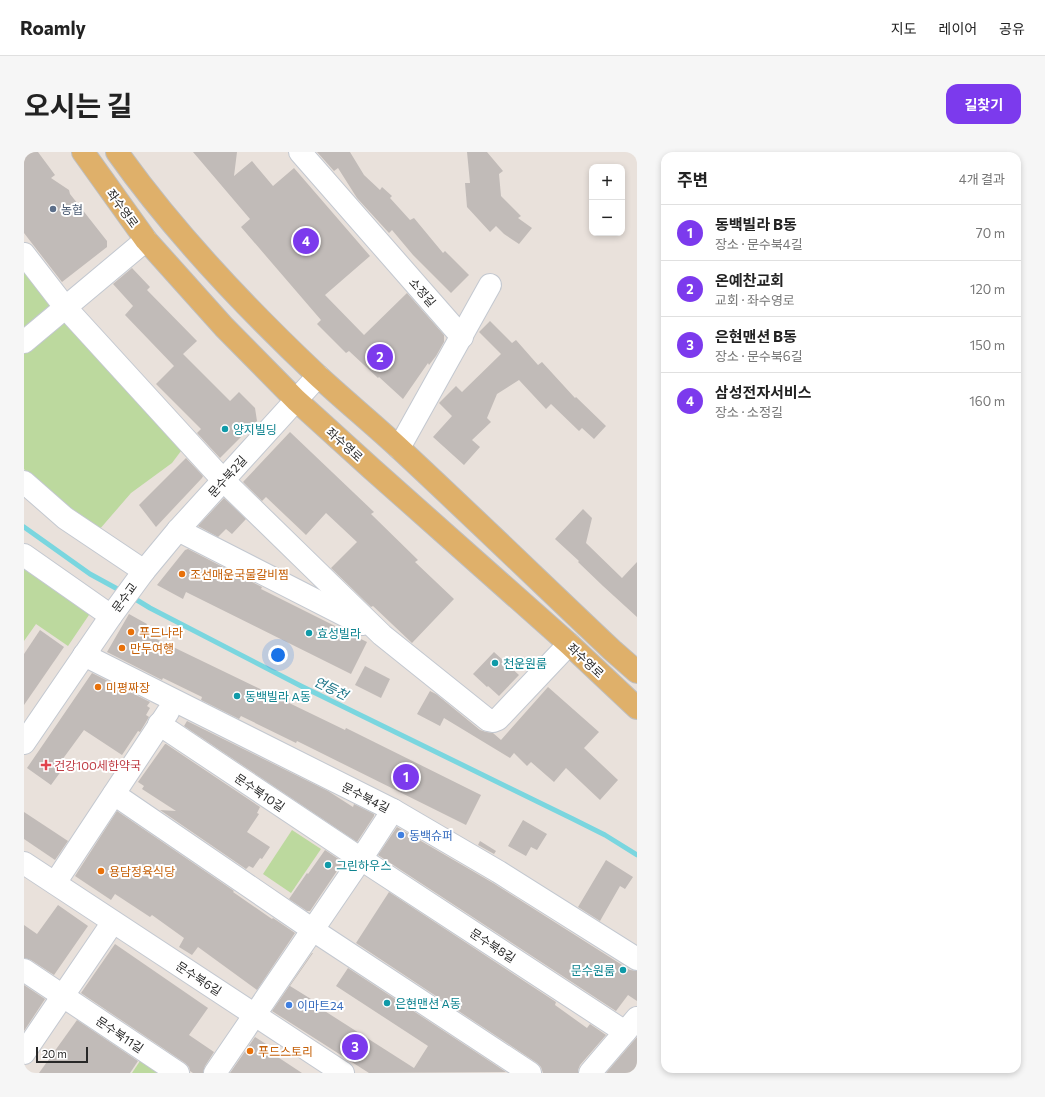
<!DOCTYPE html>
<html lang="ko">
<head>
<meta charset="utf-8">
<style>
  body { margin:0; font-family:Commissioner,"Noto Sans KR",sans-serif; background:#f6f6f6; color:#222 }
  .controls { position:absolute; right:12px; top:12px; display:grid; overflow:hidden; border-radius:8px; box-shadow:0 2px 6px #0003 }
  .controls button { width:36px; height:36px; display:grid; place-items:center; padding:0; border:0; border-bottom:1px solid #e0e0e0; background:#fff; color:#222; font:20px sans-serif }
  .scale { position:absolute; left:12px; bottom:10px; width:52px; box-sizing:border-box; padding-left:4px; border:2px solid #282828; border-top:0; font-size:11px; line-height:14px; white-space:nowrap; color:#282828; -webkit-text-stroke:3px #fff; paint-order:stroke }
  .you { position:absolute; left:254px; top:503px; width:14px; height:14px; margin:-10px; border:3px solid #fff; border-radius:50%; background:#1a73e8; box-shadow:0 0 0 6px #1a73e833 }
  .badge { display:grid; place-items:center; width:26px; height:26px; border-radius:50%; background:#7c3aed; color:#fff; font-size:13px; font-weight:700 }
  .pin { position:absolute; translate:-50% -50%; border:2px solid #fff; box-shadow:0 1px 4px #0006 }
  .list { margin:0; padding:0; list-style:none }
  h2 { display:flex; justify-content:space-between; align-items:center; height:52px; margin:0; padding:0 16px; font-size:17px }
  h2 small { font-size:13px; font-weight:400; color:#767676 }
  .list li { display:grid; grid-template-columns:26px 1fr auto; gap:12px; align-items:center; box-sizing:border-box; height:56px; padding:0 16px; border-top:1px solid #e0e0e0 }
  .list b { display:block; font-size:15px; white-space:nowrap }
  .list p { margin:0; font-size:13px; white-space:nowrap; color:#767676 }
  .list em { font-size:13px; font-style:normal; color:#767676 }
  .map { position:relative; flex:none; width:613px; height:921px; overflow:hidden; border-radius:12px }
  header { display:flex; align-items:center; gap:24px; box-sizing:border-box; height:56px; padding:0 20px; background:#fff; border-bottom:1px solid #e0e0e0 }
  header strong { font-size:19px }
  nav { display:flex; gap:22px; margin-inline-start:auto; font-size:14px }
  .intro { display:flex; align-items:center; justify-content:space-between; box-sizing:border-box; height:96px; padding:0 24px }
  h1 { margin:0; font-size:28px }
  .button { padding:10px 18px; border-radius:12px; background:#7c3aed; color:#fff; font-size:14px; font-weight:700 }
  main { display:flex; gap:24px; padding:0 24px }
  aside { flex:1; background:#fff; border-radius:12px; box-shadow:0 2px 6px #0003 }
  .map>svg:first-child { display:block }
</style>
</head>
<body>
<header>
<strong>Roamly</strong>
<nav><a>지도</a><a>레이어</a><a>공유</a></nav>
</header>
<div class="intro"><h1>오시는 길</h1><a class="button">길찾기</a></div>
<main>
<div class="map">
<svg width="613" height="921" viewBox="0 0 613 921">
  <rect width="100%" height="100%" fill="#e9e1db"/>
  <g fill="#bcd99e">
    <path d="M0 111 25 142V154L0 176Z"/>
    <path d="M34 169 49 170 160 295 148 311 107 341 75 378 17 336 0 317V198Z"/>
    <path d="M0 411 69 457 44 494 12 472 0 489Z"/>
    <path d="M268 678 297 697 267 741 239 722Z"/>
    <path d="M116 909 135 921H108Z"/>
  </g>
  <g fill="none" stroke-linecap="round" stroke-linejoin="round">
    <g stroke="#7ad6df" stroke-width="5">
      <path d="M0 375 66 422 99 440"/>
      <path d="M108 445 126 456 277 534 549 667 581 683 613 703"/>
    </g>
  </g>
  <g fill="#c1bbb8">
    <path d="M0 0H14L31 23 27 26 45 38 46 42 83 89V95L38 130 0 81Z"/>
    <path d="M169 0H213L210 24 228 9 249 34 270 16 346 104 301 143 340 183 383 141 420 183V190L412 204 405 213 404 211 379 247 355 225 354 226 325 199 322 201 293 172 297 168 217 75 226 67Z"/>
    <path d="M293 0H326L340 23 356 38 358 35 368 44 366 46 386 68 390 66 419 101 421 99 445 123 427 141 389 103 368 78 365 81 333 46 314 16 310 19Z"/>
    <path d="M443 0H463L479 19 475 22 477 44 497 64 494 66 508 76 495 92 480 82 472 74 466 80 443 55 441 31H446Z"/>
    <path d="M108 116 126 135 123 138 173 189 159 202 206 249 215 240 231 256 233 269 196 306 173 281 177 277 132 232 150 214 101 163 109 154 89 132Z"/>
    <path d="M466 169 488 191 492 188 514 213 518 210 551 246 552 245 582 274 570 287 558 276 555 279 527 252 522 257 495 228 473 242 463 266 467 270 448 288 456 295 440 313 409 285 428 264 415 251 432 234 438 240 477 202 455 180Z"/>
    <path d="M266 280 350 360 347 362 394 408 391 410 430 447 388 491 349 454 347 455 307 416 333 390 302 361 282 383 242 345 238 349 219 330Z"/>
    <path d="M162 306 179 324 178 326 132 375 115 353Z"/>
    <path d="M200 346 222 367 208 382 202 377 194 385 174 374Z"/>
    <path d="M559 357 568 366 562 391 598 426 613 410V465L579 434 554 410 555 409 531 387Z"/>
    <path d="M164 397 238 435 237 437 343 490 327 522 162 440 159 447 133 433 161 398Z"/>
    <path d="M105 462 123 472 118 480 321 578 322 576 457 643 442 673 273 589 272 591 217 564 215 567 177 548 178 545 139 526 138 528 83 500Z"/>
    <path d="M16 478 40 495 0 553V502Z"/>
    <path d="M470 500 495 523 475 544 464 534 463 535 449 522Z"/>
    <path d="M341 514 366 527 357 546 331 533Z"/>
    <path d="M68 521 126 550 123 554 126 556 122 563 125 565 116 580 114 579 98 603 60 578 38 608 43 611 27 633 3 616Z"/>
    <path d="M524 535 575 580 560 596 594 628 576 648 542 616 530 630 507 610 503 614 490 601 486 606 420 566 416 574 393 562 406 539 412 542 456 578 462 580 469 581 477 588Z"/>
    <path d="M163 569 304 639 329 655 330 652 350 662V664L333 690 160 574Z"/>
    <path d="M141 592H142L236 655 233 661 235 662 223 680 246 695 238 707 236 706 229 716 225 714 222 717 136 658 152 659 118 637 120 634 114 630Z"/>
    <path d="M93 659 210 739 209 740 248 767 249 766 271 781 233 838 174 795 168 803 155 795 160 786 128 763 126 765 91 742 87 748 51 724Z"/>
    <path d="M0 660 44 689 31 708 0 687Z"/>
    <path d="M499 668 523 682 513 698 507 695 502 704 484 694Z"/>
    <path d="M373 675 469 731 606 818 613 819V849L604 843 592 859 354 703Z"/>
    <path d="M456 689 472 699 470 702 454 693Z"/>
    <path d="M301 698 319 710 286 759H283L265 747 283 721 284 722Z"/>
    <path d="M582 708 609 725 601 737 596 734 576 769 554 755Z"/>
    <path d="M365 740 532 850 531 853 563 876 566 872 582 883 556 913 554 918V921H519L517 915 513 911 332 791Z"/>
    <path d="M34 753 64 774 30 823 7 808 0 806V773L13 782Z"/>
    <path d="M91 792 184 856 165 883 190 900 181 914 179 921H169L166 919 165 915 161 911 57 841Z"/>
    <path d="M288 801H289L266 834 287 847 285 849 390 916 404 894 312 834 324 816 482 920 345 921 248 859Z"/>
    <path d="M0 833 21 847 0 879Z"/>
    <path d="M53 868 114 909 106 921H15Z"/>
    <path d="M231 885 242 892 240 896 278 921H206Z"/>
    <path d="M613 885V921H582Z"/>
  </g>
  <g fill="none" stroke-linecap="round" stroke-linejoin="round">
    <g stroke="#c3c8d0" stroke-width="24">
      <g id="minor">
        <path d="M276 0 438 185"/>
        <path d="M0 102 41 155 199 328 358 483 464 568 469 569 474 567 545 492"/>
        <path d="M0 190 122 88"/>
        <path d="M375 296 466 133"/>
        <path d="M0 330 41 366 120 419"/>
        <path d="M154 378 338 472"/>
        <path d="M0 403 87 464"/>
        <path d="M60 503 369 658 475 720 613 807"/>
        <path d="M135 572 337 707 601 880"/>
        <path d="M0 591 87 464 120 419 154 378 294 224"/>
        <path d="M90 642 289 778 506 921"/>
        <path d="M0 711 319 921"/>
        <path d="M31 731 144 560"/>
        <path d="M0 818 154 921"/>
        <path d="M0 901 89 770"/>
        <path d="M191 921 337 707 369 658"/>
        <path d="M566 921 613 866"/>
      </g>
    </g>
    <g stroke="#bebebe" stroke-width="24">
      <g id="major">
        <path d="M59 0 122 88 200 175 272 248 348 317 545 492 613 556"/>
        <path d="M93 0C151 82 221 155 293 223 320 248 348 271 375 296 447 363 517 431 588 498L613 520"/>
      </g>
    </g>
    <use href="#minor" stroke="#fff" stroke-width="22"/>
    <use href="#major" stroke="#dfb06a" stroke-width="22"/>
  </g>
  <circle fill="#5c6f8a" stroke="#fff" stroke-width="1.5" cx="29" cy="57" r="4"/>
  <g fill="#0f9aa8" stroke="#fff" stroke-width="1.5">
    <circle cx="201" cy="277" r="4"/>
    <circle cx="285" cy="481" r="4"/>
    <circle cx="471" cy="511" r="4"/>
    <circle cx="213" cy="544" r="4"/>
    <circle cx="304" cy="713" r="4"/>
    <circle cx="599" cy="818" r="4"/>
    <circle cx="363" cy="851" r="4"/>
  </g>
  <g fill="#e8710a" stroke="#fff" stroke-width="1.5">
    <circle cx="158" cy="422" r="4"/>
    <circle cx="107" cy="480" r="4"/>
    <circle cx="98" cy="496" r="4"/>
    <circle cx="74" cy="535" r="4"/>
    <circle cx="77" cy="719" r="4"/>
    <circle cx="226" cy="899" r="4"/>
  </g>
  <path fill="#e0444e" stroke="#fff" stroke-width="1.5" d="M20 607h4v4h4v4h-4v4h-4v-4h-4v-4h4z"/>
  <g fill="#3f7fe0" stroke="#fff" stroke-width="1.5">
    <circle cx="377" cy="683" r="4"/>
    <circle cx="265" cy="853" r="4"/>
  </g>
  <g text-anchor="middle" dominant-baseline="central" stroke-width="4" stroke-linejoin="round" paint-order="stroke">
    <g font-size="12" fill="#282828" stroke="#fff">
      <text transform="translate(99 56) rotate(54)">좌수영로</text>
      <text transform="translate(399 140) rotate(49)">소정길</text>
      <text transform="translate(321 292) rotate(42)">좌수영로</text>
      <text transform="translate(203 324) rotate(-48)">문수북2길</text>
      <text transform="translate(100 445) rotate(-54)">문수교</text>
      <text transform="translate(562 508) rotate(43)">좌수영로</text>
      <text transform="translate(236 640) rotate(34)">문수북10길</text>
      <text transform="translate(342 645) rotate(27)">문수북4길</text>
      <text transform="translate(469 793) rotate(33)">문수북8길</text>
      <text transform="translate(175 826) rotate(33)">문수북6길</text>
      <text transform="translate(96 882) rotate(34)">문수북11길</text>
    </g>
    <g font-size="12" fill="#4e5e75" stroke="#fff" text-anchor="start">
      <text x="37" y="57">농협</text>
    </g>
    <g font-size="12" fill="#0d838f" stroke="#fff" text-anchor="start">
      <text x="209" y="277">양지빌딩</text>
      <text x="293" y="481">효성빌라</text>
      <text x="479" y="511">천운원룸</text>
      <text x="221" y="544">동백빌라 A동</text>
      <text x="312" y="713">그린하우스</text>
      <text x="591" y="818" text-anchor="end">문수원룸</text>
      <text x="371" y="851">은현맨션 A동</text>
    </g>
    <g font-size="12" fill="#c56008" stroke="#fff" text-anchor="start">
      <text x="166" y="422">조선매운국물갈비찜</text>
      <text x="115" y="480">푸드나라</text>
      <text x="106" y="496">만두여행</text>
      <text x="82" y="535">미평짜장</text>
      <text x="85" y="719">용담정육식당</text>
      <text x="234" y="899">푸드스토리</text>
    </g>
    <g font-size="12" fill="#be3a42" stroke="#fff" text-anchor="start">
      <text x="30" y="613">건강100세한약국</text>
    </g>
    <g font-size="12" fill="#366cbe" stroke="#fff" text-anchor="start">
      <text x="385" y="683">동백슈퍼</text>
      <text x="273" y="853">이마트24</text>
    </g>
    <g font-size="13" font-style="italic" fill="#1d7588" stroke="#fff">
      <text transform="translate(307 536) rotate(26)">연등천</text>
    </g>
  </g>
</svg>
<div class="controls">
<button>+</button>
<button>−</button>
</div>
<div class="scale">20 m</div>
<div class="you"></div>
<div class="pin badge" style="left:382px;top:625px">1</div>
<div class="pin badge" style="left:356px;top:205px">2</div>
<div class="pin badge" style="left:331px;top:895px">3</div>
<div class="pin badge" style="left:282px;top:89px">4</div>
</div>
<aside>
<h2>주변<small>4개 결과</small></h2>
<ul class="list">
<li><span class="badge">1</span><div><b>동백빌라 B동</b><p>장소 · 문수북4길</p></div><em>70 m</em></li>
<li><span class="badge">2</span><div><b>온예찬교회</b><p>교회 · 좌수영로</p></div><em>120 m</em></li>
<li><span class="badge">3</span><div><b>은현맨션 B동</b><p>장소 · 문수북6길</p></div><em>150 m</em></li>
<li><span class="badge">4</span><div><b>삼성전자서비스</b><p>장소 · 소정길</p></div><em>160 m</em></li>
</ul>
</aside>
</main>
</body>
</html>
